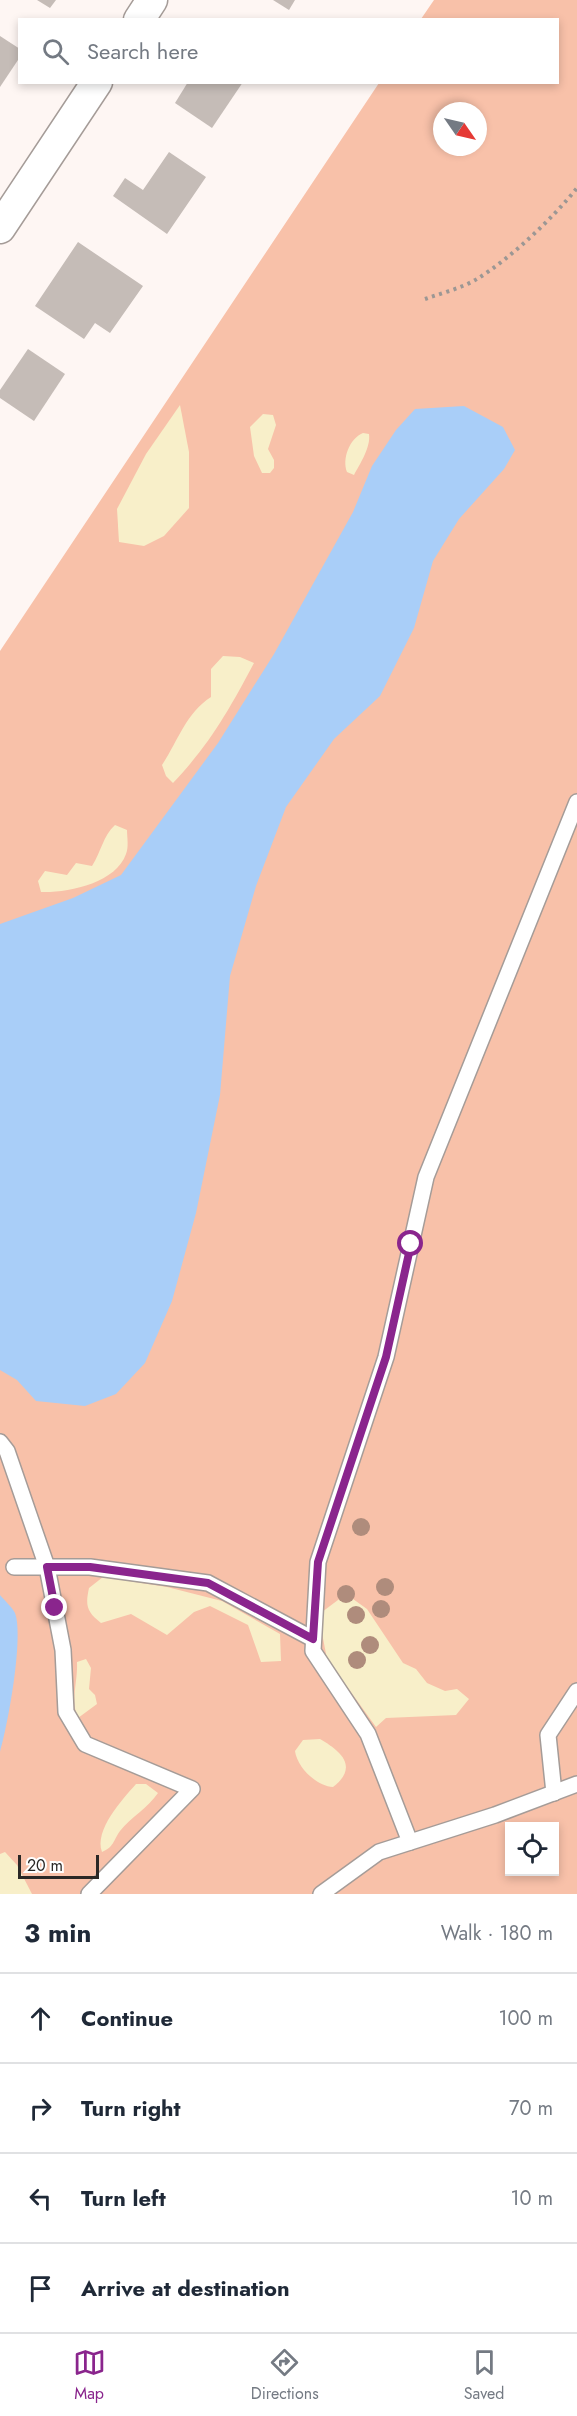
<!DOCTYPE html>
<html lang="en">
<head>
<meta charset="utf-8">
<style>
  body { margin:0; font-family:Jost,sans-serif; background:#f6f6f7; color:#1f2937 }
  .controls { position:absolute; right:18px; bottom:18px; display:grid; overflow:hidden; border-radius:0px; box-shadow:0 3px 9px #0003 }
  .controls button { width:54px; height:54px; display:grid; place-items:center; padding:0; border:0; border-bottom:2px solid #e0e1e3; background:#fff; color:#1f2937; font:30px sans-serif }
  .compass { position:absolute; left:433px; top:102px; width:54px; height:54px; border-radius:50%; background:#fff; box-shadow:0 3px 9px #0003; rotate:124deg }
  .scale { position:absolute; left:18px; bottom:15px; width:81px; box-sizing:border-box; padding-left:6px; border:3px solid #2b2826; border-top:0; font-size:16px; line-height:21px; white-space:nowrap; color:#2b2826; -webkit-text-stroke:4px #fff; paint-order:stroke }
  .stop { position:absolute; width:18px; height:18px; margin:-14px; border:4px solid #8a258d; border-radius:50%; background:#fff }
  .stop.end { background:#8a258d; border-color:#fff; box-shadow:0 2px 6px #0008 }
  .list { margin:0; padding:0; list-style:none }
  h2 { display:flex; justify-content:space-between; align-items:center; height:78px; margin:0; padding:0 24px; font-size:26px }
  h2 small { font-size:20px; font-weight:400; color:#747a83 }
  .list li { display:grid; grid-template-columns:39px 1fr auto; gap:18px; align-items:center; box-sizing:border-box; height:90px; padding:0 24px; border-top:2px solid #e0e1e3 }
  .list b { display:block; font-size:22px; white-space:nowrap }
  .list em { font-size:20px; font-style:normal; color:#747a83 }
  .icon { flex:none; width:33px; height:33px; fill:none; stroke:currentColor; stroke-width:2; stroke-linecap:round; stroke-linejoin:round }
  .map { position:relative; flex:none; width:577px; height:1894px; overflow:hidden }
  .search { position:absolute; background:#fff; box-shadow:0 3px 9px #0003; left:18px; right:18px; top:18px; height:66px; display:flex; align-items:center; gap:15px; box-sizing:border-box; padding:0 21px; border-radius:0px; color:#747a83; font-size:22px }
  .sheet { height:438px; background:#fff }
  nav { display:flex; justify-content:space-around; align-items:center; box-sizing:border-box; height:84px; border-top:2px solid #e0e1e3; background:#fff; font-size:16px; color:#747a83 }
  nav a { display:grid; justify-items:center; gap:3px }
  nav .on { color:#8a258d }
  .map>svg:first-child { display:block }
</style>
</head>
<body>
<div class="map">
<svg width="577" height="1894" viewBox="0 0 577 1894">
  <rect width="100%" height="100%" fill="#fef6f3"/>
  <path fill="#f8c1a9" fill-rule="evenodd" d="M434 0H577V1894H0V651L379 83 558 82V20L421 19ZM442 111H478V147H442ZM510 1826H554V1872H510Z"/>
  <g fill="#f8efc9">
    <path d="M180 405 189 452V508L164 536 144 546 119 542 117 509 146 454Z"/>
    <path d="M263 414 273 415 276 425 268 449 274 460V468L270 473H262L254 456 250 427Z"/>
    <path d="M363 433 369 434C371 447 360 464 354 475L347 472C342 459 349 439 363 433Z"/>
    <path d="M223 656 240 657 254 663C229 710 210 744 173 783L166 776 162 765C178 741 186 713 211 697V669Z"/>
    <path d="M115 825 127 830C127 837 129 847 126 854 116 883 68 893 41 892L38 881 45 871 67 875 76 863 92 866C101 852 103 836 115 825Z"/>
    <path d="M103 1577 167 1587 222 1601 280 1634 281 1661 261 1662 248 1625 210 1606 194 1612 167 1635 131 1614 101 1623C87 1612 85 1606 89 1588Z"/>
    <path d="M346 1594 367 1609 403 1663 416 1669 427 1683 445 1691 457 1689 469 1699 456 1715 386 1718 376 1727 327 1659 322 1633V1612Z"/>
    <path d="M86 1659 91 1668 89 1689 95 1695 97 1704 78 1718C70 1700 78 1682 77 1662Z"/>
    <path d="M320 1739C341 1751 359 1767 333 1787 316 1786 297 1767 295 1751L303 1740Z"/>
    <path d="M136 1784H146L158 1793C148 1808 131 1817 120 1831 113 1841 114 1847 102 1852 94 1830 122 1800 136 1784Z"/>
    <path d="M5 1852 17 1865 32 1894H0V1854Z"/>
  </g>
  <g fill="#a9cef8">
    <path d="M464 406 503 427 515 450 504 469 459 519 433 561 414 628 380 696 334 739 286 807 256 886 230 976 220 1095 196 1213 172 1301 145 1363 116 1394 85 1406 36 1401 17 1380 0 1370V924L73 898 121 875 218 743 274 654 353 512 372 466 396 430 415 409Z"/>
    <path d="M0 1595C4 1600 12 1607 15 1613 24 1637 8 1725 0 1752Z"/>
  </g>
  <g fill="#c5bcb7">
    <path d="M37 0H56L50 8Z"/>
    <path d="M273 0H295L289 10Z"/>
    <path d="M0 36 20 49V57L0 87Z"/>
    <path d="M188 82H243L212 128 175 103Z"/>
    <path d="M169 152 206 177 167 234 113 196 125 178 143 190Z"/>
    <path d="M78 242 143 286 110 333 95 323 84 339 35 306Z"/>
    <path d="M28 349 65 374 34 421 0 398V390Z"/>
  </g>
  <g fill="none" stroke-linecap="round" stroke-linejoin="round">
    <g stroke="#a59c98" stroke-width="18">
      <g id="lane">
        <path d="M0 1442 7 1451 47 1567 63 1650 66 1712 85 1744 192 1789 89 1894"/>
        <path d="M14 1567H90L208 1583 313 1639"/>
        <path d="M554 1793 548 1735 577 1691"/>
        <path d="M410 1842 368 1734 313 1651 318 1562 386 1357 426 1177 577 802"/>
        <path d="M321 1894 379 1852 495 1815 577 1784"/>
      </g>
    </g>
    <g stroke="#a59c98" stroke-width="33">
      <g id="street">
        <path d="M139 20 152 0"/>
        <path d="M0 228 97 82"/>
      </g>
    </g>
    <path stroke="#9c9794" stroke-width="4" stroke-dasharray="3 4.5" stroke-linecap="butt" d="M425 299C442 293 462 288 477 279 511 258 552 219 577 188"/>
    <use href="#lane" stroke="#fff" stroke-width="15"/>
    <use href="#street" stroke="#fff" stroke-width="30"/>
  </g>
  <g fill="#af8c7c">
    <circle cx="361" cy="1527" r="9"/>
    <circle cx="385" cy="1587" r="9"/>
    <circle cx="346" cy="1594" r="9"/>
    <circle cx="381" cy="1609" r="9"/>
    <circle cx="356" cy="1615" r="9"/>
    <circle cx="370" cy="1645" r="9"/>
    <circle cx="357" cy="1660" r="9"/>
  </g>
  <g fill="none" stroke-linecap="round" stroke-linejoin="round">
    <path stroke="#8a258d" stroke-width="8" d="M55 1608 47 1567H90L208 1583 313 1639 318 1562 386 1357 411 1244"/>
  </g>
</svg>
<div class="controls">
<button><svg class="icon" aria-label="locate" viewBox="0 0 24 24"><circle cx="12" cy="12" r="6"/><path d="M12 2v4M12 18v4M2 12h4M18 12h4"/></svg></button>
</div>
<svg class="compass" viewBox="-18 -18 36 36"><path d="M0-13l5 13h-10z" fill="#e53935"/><path d="M0 13l5-13h-10z" fill="#747a83"/></svg>
<div class="scale">20 m</div>
<div class="stop" style="left:411px;top:1244px"></div>
<div class="stop end" style="left:55px;top:1608px"></div>
<div class="search"><svg class="icon" aria-label="search" viewBox="0 0 24 24"><circle cx="10" cy="10" r="6"/><path d="M15 15l6 6"/></svg>Search here</div>
</div>
<section class="sheet">
<h2>3 min<small>Walk · 180 m</small></h2>
<ul class="list">
<li><svg class="icon" aria-label="ahead" viewBox="0 0 24 24"><path d="M12 20V5M6 11l6-6 6 6"/></svg><div><b>Continue</b></div><em>100 m</em></li>
<li><svg class="icon" aria-label="right" viewBox="0 0 24 24"><path d="M7 20v-9h11M14 6l5 5-5 5"/></svg><div><b>Turn right</b></div><em>70 m</em></li>
<li><svg class="icon" aria-label="left" viewBox="0 0 24 24"><path d="M17 20v-9H6M10 6l-5 5 5 5"/></svg><div><b>Turn left</b></div><em>10 m</em></li>
<li><svg class="icon" aria-label="arrive" viewBox="0 0 24 24"><path d="M6 21V4h12l-3 4 3 4H6"/></svg><div><b>Arrive at destination</b></div></li>
</ul>
</section>
<nav>
<a class="on"><svg class="icon" aria-label="map" viewBox="0 0 24 24"><path d="M3 6l6-2 6 2 6-2v14l-6 2-6-2-6 2zM9 4v14M15 6v14"/></svg>Map</a>
<a><svg class="icon" aria-label="directions" viewBox="0 0 24 24"><path d="M12 3l9 9-9 9-9-9zM9 14v-3h6M13 9l2 2-2 2"/></svg>Directions</a>
<a><svg class="icon" aria-label="saved" viewBox="0 0 24 24"><path d="M7 4h10v16l-5-4-5 4z"/></svg>Saved</a>
</nav>
</body>
</html>
